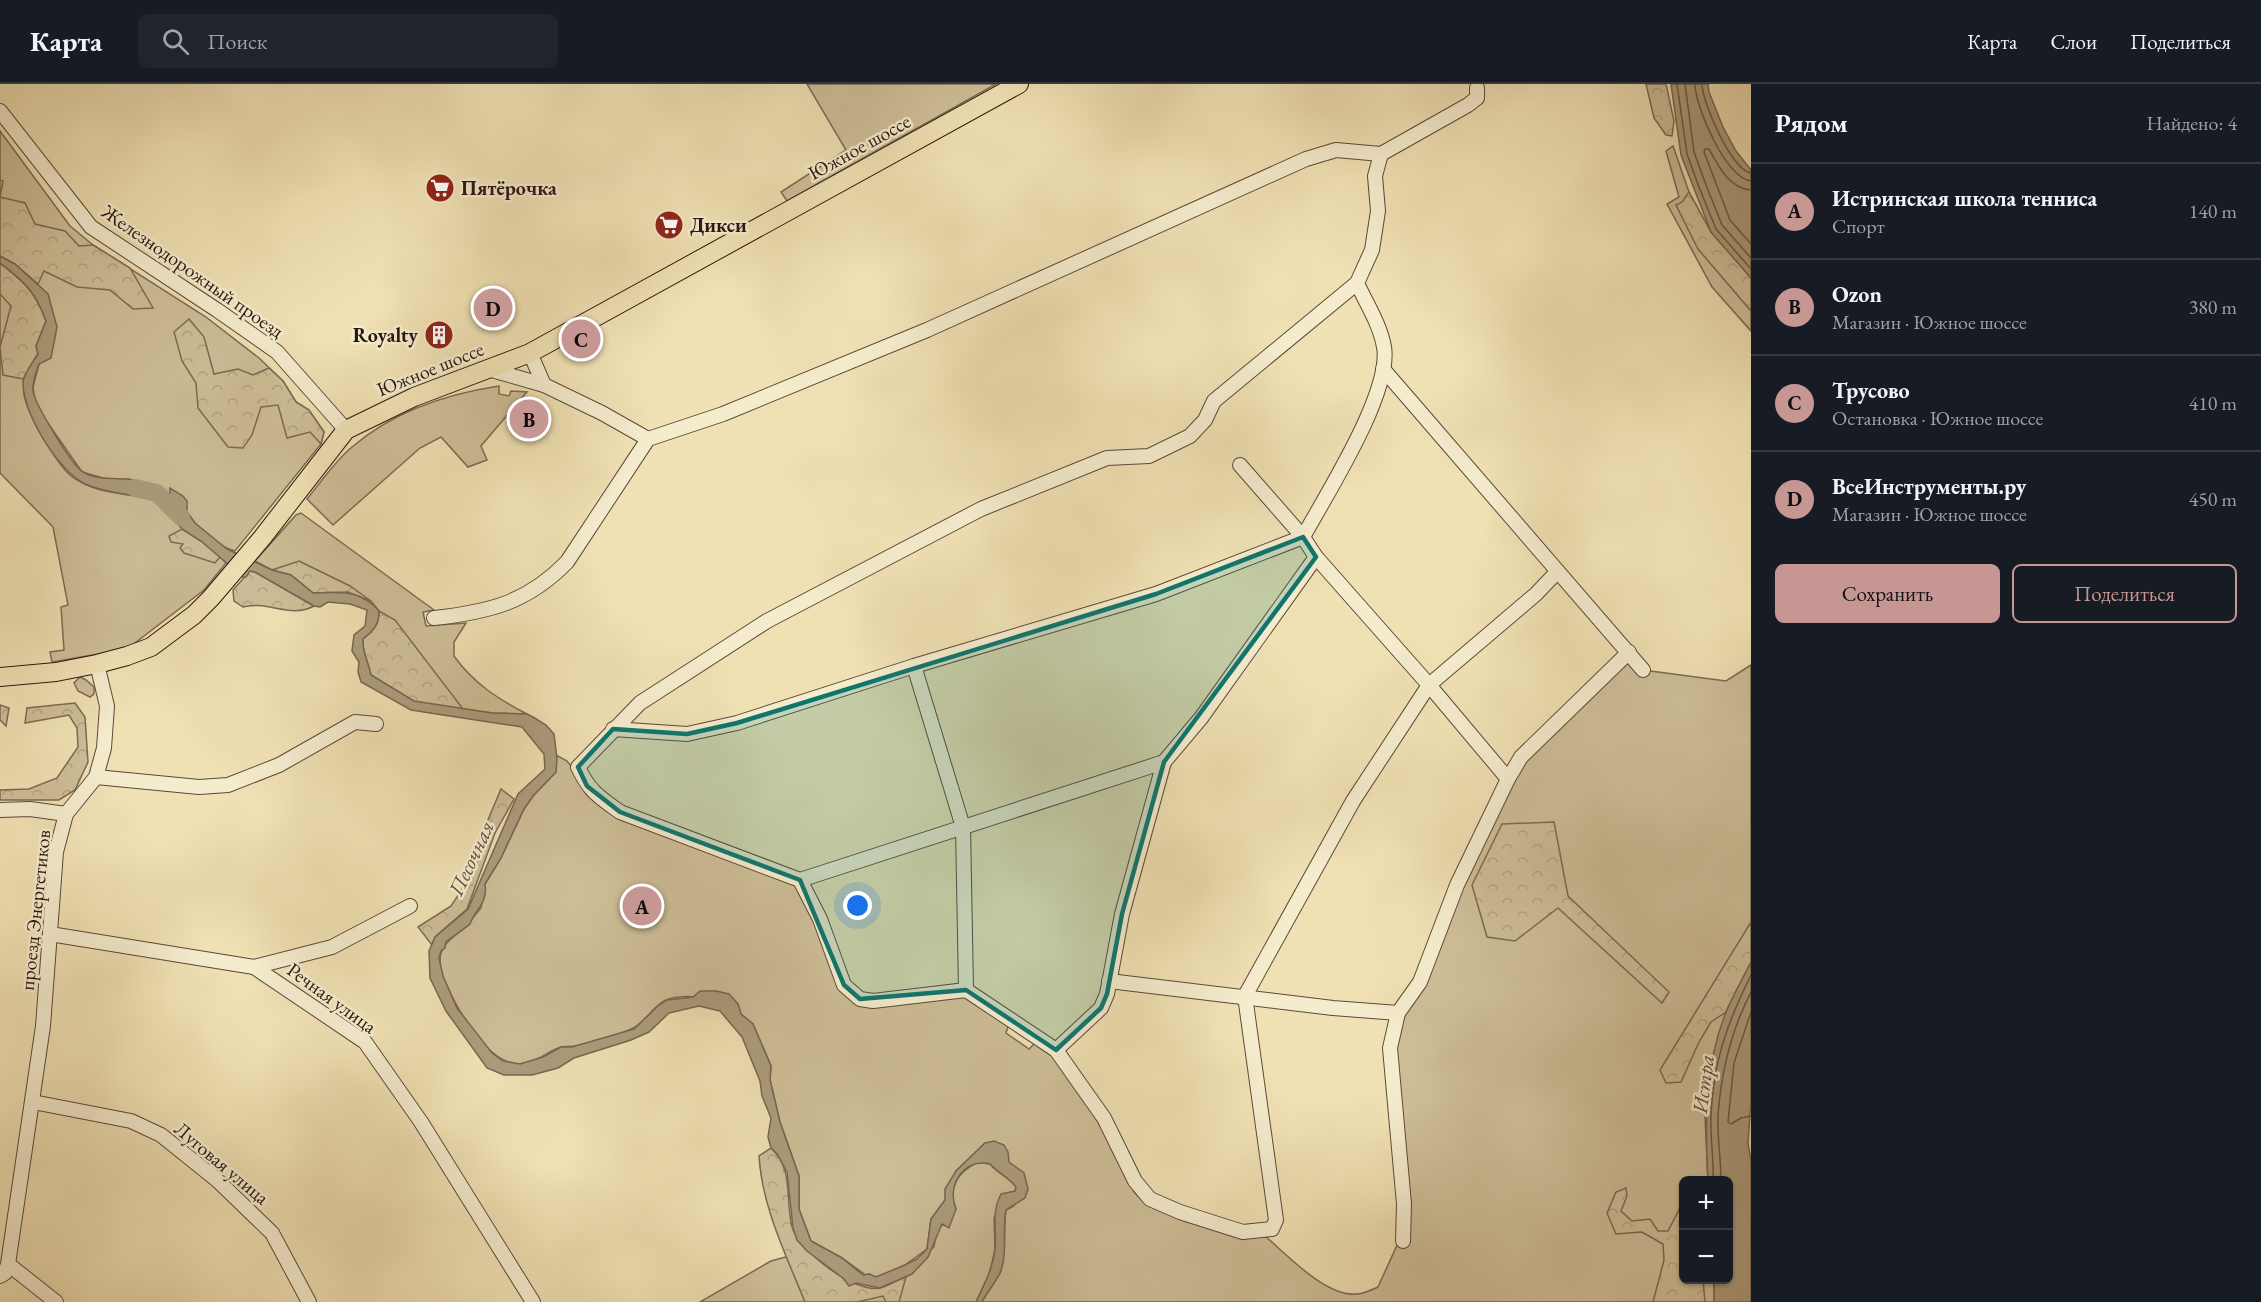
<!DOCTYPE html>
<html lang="ru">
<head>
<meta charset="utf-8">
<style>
  body { margin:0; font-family:"EB Garamond",serif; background:#20242c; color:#f1f3f6 }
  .controls { position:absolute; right:18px; bottom:18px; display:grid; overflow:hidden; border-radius:9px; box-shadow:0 2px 4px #0004 }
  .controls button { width:54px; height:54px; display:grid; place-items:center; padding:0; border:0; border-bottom:2px solid #363941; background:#171b24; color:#f1f3f6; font:30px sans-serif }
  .you { position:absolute; left:858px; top:822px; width:21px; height:21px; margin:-15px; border:4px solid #fff; border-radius:50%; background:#1a73e8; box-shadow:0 0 0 9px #1a73e833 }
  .badge { display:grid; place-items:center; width:39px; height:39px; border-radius:50%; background:#c59692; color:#111; font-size:20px; font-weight:700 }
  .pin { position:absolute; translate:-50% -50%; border:3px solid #fff; box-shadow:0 2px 6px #0006 }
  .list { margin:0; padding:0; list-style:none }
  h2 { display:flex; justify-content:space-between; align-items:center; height:78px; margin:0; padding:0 24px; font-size:26px }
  h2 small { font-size:20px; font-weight:400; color:#9ea1a6 }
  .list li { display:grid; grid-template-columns:39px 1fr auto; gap:18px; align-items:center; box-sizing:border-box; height:96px; padding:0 24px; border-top:2px solid #363941 }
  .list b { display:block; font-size:22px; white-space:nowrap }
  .list p { margin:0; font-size:20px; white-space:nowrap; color:#9ea1a6 }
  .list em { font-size:20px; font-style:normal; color:#9ea1a6 }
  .actions { display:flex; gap:12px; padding:18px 24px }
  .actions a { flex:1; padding:14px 0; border:2px solid #c59692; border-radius:9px; text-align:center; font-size:21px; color:#c59692 }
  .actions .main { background:#c59692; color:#111 }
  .icon { flex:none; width:33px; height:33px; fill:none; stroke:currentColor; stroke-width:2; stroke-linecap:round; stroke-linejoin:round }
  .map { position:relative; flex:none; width:1751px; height:1218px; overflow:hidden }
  header { display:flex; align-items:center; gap:36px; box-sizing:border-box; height:84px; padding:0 30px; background:#171b24; border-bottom:2px solid #363941 }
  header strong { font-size:28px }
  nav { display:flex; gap:33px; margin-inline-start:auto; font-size:21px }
  .search { width:420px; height:54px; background:#20242c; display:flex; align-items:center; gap:15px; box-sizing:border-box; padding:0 21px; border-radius:9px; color:#9ea1a6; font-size:22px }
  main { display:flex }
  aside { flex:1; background:#171b24 }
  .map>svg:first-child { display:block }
</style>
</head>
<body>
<header>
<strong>Карта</strong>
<div class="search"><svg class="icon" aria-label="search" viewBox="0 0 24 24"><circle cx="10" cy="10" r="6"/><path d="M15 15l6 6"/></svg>Поиск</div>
<nav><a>Карта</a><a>Слои</a><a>Поделиться</a></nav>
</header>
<main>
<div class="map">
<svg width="1751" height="1218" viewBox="0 0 1751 1218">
  <defs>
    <pattern id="forest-crowns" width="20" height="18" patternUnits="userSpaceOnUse" patternTransform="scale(1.5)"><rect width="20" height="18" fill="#cebe98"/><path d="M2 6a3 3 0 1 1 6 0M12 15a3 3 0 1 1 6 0" fill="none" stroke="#b1a382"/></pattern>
  </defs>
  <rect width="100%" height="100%" fill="#f0e1b4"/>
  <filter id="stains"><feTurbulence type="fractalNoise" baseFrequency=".00333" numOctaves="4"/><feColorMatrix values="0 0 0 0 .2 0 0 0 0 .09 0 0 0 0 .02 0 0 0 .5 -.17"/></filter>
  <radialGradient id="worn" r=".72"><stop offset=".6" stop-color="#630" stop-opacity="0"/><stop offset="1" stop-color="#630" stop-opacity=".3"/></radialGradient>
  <g fill="#cebe98" stroke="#7c6a54" stroke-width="1.5">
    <path d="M807 0H996L787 117 781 108 846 66Z"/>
    <path d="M0 47 70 142 93 161 206 233 259 274 283 297 296 318 309 326 324 348 321 360 235 467C218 463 196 443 187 428 181 419 179 412 170 405L171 412 170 413 129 395 110 396 82 388 45 335 35 317 33 303 39 280 15 180 0 172Z"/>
    <path d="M1673 62 1689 108 1711 148 1751 194V247L1712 203 1667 120 1679 113 1666 67Z"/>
    <path d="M0 179 26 199 24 311C28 329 37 342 46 358 53 369 60 383 71 392 97 412 132 408 161 418L158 411 162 410 226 479 204 506 127 565 52 578 50 568 64 566 61 523 68 521 53 443 0 389Z"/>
    <path d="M499 302V310L509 312 511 307 527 308 481 362 487 376 468 383 441 353 420 364 333 441 307 415C321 398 335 377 352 363 394 327 446 310 499 302Z"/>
    <path d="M301 429 434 526 423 528 426 542 466 539 454 558V572C473 599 498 615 527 630L492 629 414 618 379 527 371 517 272 486 255 477 296 431Z"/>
    <path d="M1628 574 1643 586 1726 597 1751 581V878L1726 928 1705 1033 1708 1096H1684V1196H1714V1218H982C987 1208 995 1199 1000 1189 1007 1169 1003 1147 1006 1126L1014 1122 1024 1089 1017 1086 985 1059 956 1087 945 1116 931 1135 927 1165 905 1181 876 1194 869 1190 867 1192 842 1174 811 1157 799 1125V1092L780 1038 770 996 771 982 753 940 741 930 738 920C716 916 687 908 666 916 652 922 645 940 631 945 614 953 593 958 575 962 570 963 565 962 561 963 548 967 536 979 519 980 486 980 455 921 444 895 432 864 448 857 470 840L471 836 481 824 485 800 501 774 524 725 533 712 556 688V671L567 677 577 690 586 710 600 720 800 801 846 912 967 913 1009 940 1006 949 1029 965 1036 958 1053 970 1102 1037 1134 1108 1144 1118 1205 1143 1256 1153 1264 1151C1286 1170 1326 1213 1356 1210 1364 1210 1371 1206 1378 1203L1403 1148 1395 965 1401 934 1524 676Z"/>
    <path d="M80 593 86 596 94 603V610L90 613 78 607 74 599Z"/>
    <path d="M977 1078 990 1080C998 1090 1009 1093 1016 1103L1015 1107 1008 1110 994 1134 995 1165 990 1188 976 1218H700L771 1177 807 1167 880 1204 934 1163 936 1151 942 1140 947 1142 956 1125C947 1103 958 1089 977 1078Z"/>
  </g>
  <g fill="url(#forest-crowns)" stroke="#7c6a54" stroke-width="1.5">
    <path d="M1646 0H1666L1674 37 1672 52 1666 51 1654 34Z"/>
    <path d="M0 96 3 97 0 113 25 119 35 140 65 147 79 162 93 161 130 184 153 224 133 225 110 206 77 203 44 187 38 200 15 180 0 172Z"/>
    <path d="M1689 108 1711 148 1751 194V227L1698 165 1676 121 1682 118Z"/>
    <path d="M0 179C24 198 36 208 46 237L36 262 38 269 23 295 3 291 0 263 11 222 0 210Z"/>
    <path d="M189 235 204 253 214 290 238 285 253 291 269 284 283 297 296 318 309 326 324 348 321 360 310 348 287 354 278 321 261 323 252 351 243 364 228 363 198 324 196 299 182 277 174 248Z"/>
    <path d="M182 445 201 457 220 473 215 479 184 469 180 464 183 460 171 458 169 452Z"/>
    <path d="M299 477 350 502 371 517 348 508 313 509 291 491 272 486Z"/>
    <path d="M250 487 255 488 314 522C291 535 266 516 243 523L234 517 233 506Z"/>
    <path d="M379 527 395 536 463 625 414 618 371 591C368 576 362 570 363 555 374 546 379 541 379 527Z"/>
    <path d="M75 619 85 633 88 678 75 706 59 716H0V706L29 705 57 694 78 663 77 644 69 631 25 639 27 624Z"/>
    <path d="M0 621 9 624 6 642 0 636Z"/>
    <path d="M501 705 514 715 495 749 467 825 435 853 432 861 418 843 451 822 463 804 477 762Z"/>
    <path d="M1554 738 1568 812 1669 908 1662 919 1558 824 1515 857 1487 853 1472 801 1502 740Z"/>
    <path d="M1751 838V878L1726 928 1711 938 1699 958 1681 998 1666 999 1660 986Z"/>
    <path d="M771 1064C794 1085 785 1115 792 1143 799 1167 854 1209 880 1204 888 1202 898 1195 906 1193L899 1218H886L883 1212 857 1218H805C786 1171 762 1123 759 1072Z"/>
    <path d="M1626 1104 1627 1112 1621 1127 1632 1137 1650 1135 1658 1147H1668L1683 1118 1684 1196H1703L1705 1218H1653L1664 1176 1663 1160 1642 1148 1616 1150 1607 1129 1616 1108Z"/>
  </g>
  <g fill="#ac9c7c" stroke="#786650" stroke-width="1.5">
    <path d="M1671 0H1708L1709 8 1723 43 1736 67 1751 86V194L1711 148 1681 71Z"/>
    <path d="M0 172 15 180 48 210 57 243 51 274 39 280C36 288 32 298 33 307 35 320 72 382 83 388 97 396 113 394 128 395 142 397 160 404 170 413V404L183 412 187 417V428L195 439 227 465 272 486 291 491 313 509C340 508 360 505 379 527 379 541 374 546 363 555 362 570 368 576 371 591L414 617 492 629 527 630 533 633 546 641 554 650 557 675 556 688 533 712 524 725 501 774 485 800C488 820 475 825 470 840L446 858 445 864 441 867 439 874 443 892 457 924 492 969 503 977 520 980 543 973 561 963H572L634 945 659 921 667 916 693 913 700 907H716L729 910 738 920 741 930 753 940 771 982 770 996 780 1038 799 1092V1125L811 1157 842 1174 863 1191 869 1190 876 1193 905 1181 917 1175 927 1165 931 1135 945 1116V1105L956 1087 985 1059 994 1057 1004 1061 1008 1068 1009 1078 1024 1089 1028 1105 1025 1114 1006 1126C1002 1147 1008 1169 1000 1189 995 1199 987 1208 982 1218H976C984 1201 993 1184 995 1165 997 1145 991 1129 1001 1110L1015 1107 1016 1103C1009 1093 998 1089 990 1080 964 1073 946 1102 956 1125L949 1144 942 1140 928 1173 912 1190 880 1204 856 1199 849 1202 844 1195 807 1167 797 1156 793 1144 787 1088 777 1070 771 1064 768 1053 771 1034 762 1012 760 997 742 953 720 927 699 922 669 929 649 948 631 956 574 974 558 984 532 991H504L487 984 446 927 430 894 429 867 435 853 468 825 518 710 545 685 544 670 522 643 411 626 361 598 358 588 359 578 352 567 354 551 365 542 367 526 350 520 328 518 320 523 314 522 255 488 250 487 246 493H243L201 457 182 445 163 422 162 410 158 411 161 419C137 409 109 411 85 400 58 387 22 328 23 298 24 289 33 278 38 270L36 262 46 237C35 207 24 197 0 179Z"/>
    <path d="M1751 878V1016L1748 1059 1751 1077V1218H1714V1196H1728V1096H1708C1705 1038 1704 983 1726 928 1733 911 1743 894 1751 878Z"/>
  </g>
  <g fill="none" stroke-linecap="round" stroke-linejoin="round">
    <g stroke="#6a5946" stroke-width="1.5">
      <path d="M1677 0 1687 70 1699 103 1716 145 1751 185"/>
      <path d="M1685 0 1694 68 1706 101 1722 141 1751 174"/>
      <path d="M1695 0C1695 22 1726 95 1751 97"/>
      <path d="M1702 0C1702 18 1732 87 1751 89"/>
      <path d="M1751 106C1730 105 1718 82 1709 65H1705L1704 68 1730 136 1751 160"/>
      <path d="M1751 928 1734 979 1728 1038 1731 1040 1741 1034 1751 1032"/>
      <path d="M1713 1096C1714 1075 1710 1053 1711 1032 1713 979 1727 939 1751 891"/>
      <path d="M1721 1096C1721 1075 1717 1053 1718 1032 1721 988 1731 947 1751 908"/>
    </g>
    <path stroke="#ac9c7c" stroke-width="18" d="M135 404 157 409 181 433"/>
    <g stroke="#5b4938" stroke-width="16">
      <g id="minor">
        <path d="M0 27 91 143 217 226 277 268 346 346"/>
        <path d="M1381 70 1375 92 1378 127 1372 166 1357 199 1214 317 1205 336 1190 352 1149 372 1107 374 981 425 767 537 640 619 578 683C589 707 599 713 620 728L800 796 820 835 844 901 860 915 873 917 966 906 1056 966 1104 1034 1135 1097 1150 1115 1180 1128 1243 1148 1272 1145 1276 1136 1245 912 1353 717 1429 601 1536 510 1557 488"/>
        <path d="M530 269 544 301 602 329 648 355"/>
        <path d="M488 285 544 301"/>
        <path d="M1383 285 1643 586"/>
        <path d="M1240 381 1303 453 1316 473 1429 601 1508 695 1457 801 1420 898 1398 929 1390 964 1404 1120 1403 1157"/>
        <path d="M434 534C489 528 527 519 567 478L648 355 723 330 927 246 1306 75 1336 66 1381 70 1468 21 1477 14V4"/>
        <path d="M914 582 963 743 966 906"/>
        <path d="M613 645 687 650 737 639 914 582 1156 510 1303 453C1326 411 1392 308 1384 263 1380 240 1366 219 1357 199"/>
        <path d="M96 693 199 703 228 701 279 681 355 638 376 640"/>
        <path d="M1508 695 1521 673 1629 568"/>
        <path d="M0 726 30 725 66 730"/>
        <path d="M800 796 1164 678"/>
        <path d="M50 850 254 883 365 958 421 1038 533 1218"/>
        <path d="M254 883 332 863 410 822"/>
        <path d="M1109 897 1333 924 1398 929"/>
        <path d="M1056 966 1101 924 1107 910 1122 830 1164 678 1201 634 1316 473"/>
        <path d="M33 1018 131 1037 161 1051 217 1096 272 1149 309 1218"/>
        <path d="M8 1180 56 1218"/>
        <path d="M0 1192 5 1189 8 1180 43 942 56 768 66 730 96 693 104 664 107 622 97 580"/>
      </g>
    </g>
    <g stroke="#29160f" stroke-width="20">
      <path id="major" d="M0 593 56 588 97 580 127 572 151 563 194 531 211 514 262 454 346 346 414 313 530 269 1019 0"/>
    </g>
    <use href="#minor" stroke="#f5ecce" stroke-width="14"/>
    <use href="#major" stroke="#f0e1b4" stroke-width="18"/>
  </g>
  <path fill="#0f766e" fill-opacity="0.2" stroke="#0f766e" stroke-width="4.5" stroke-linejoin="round" d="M1303 453 1316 473 1164 678 1122 830 1107 910 1101 924 1056 966 966 906 860 915 844 901 800 796 620 728 587 702 578 683 613 645 687 650 737 639 1156 510Z"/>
  <defs>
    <g id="supermarket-disc" transform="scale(1.5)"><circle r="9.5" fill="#8f2418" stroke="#f5ecce"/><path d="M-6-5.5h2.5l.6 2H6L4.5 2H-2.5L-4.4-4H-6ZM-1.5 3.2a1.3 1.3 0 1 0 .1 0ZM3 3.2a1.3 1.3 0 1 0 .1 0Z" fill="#fff"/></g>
    <g id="building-disc" transform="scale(1.5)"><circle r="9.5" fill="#8f2418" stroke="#f5ecce"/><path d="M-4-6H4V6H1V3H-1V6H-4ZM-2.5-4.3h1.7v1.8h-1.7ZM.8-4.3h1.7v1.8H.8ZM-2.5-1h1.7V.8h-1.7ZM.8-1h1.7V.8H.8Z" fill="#fff"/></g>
  </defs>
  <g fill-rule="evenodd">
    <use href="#supermarket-disc" x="440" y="104"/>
    <use href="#supermarket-disc" x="669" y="141"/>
    <use href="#building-disc" x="439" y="251"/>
  </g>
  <g text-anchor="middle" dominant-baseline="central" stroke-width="5" stroke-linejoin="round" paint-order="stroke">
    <g font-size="20" fill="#29160f" stroke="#f5ecce">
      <text transform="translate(859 63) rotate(-29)">Южное шоссе</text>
      <text transform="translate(193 187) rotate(35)">Железнодорожный проезд</text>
      <text transform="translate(430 285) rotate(-22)">Южное шоссе</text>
      <text transform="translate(35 826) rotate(-84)">проезд Энергетиков</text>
      <text transform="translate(332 914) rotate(36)">Речная улица</text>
      <text transform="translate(222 1079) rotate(40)">Луговая улица</text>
    </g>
    <g font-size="20" font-weight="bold" fill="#29160f" stroke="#f5ecce" text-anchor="start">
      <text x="461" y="104">Пятёрочка</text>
      <text x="690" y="141">Дикси</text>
      <text x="418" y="251" text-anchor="end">Royalty</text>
    </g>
    <g font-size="21" font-style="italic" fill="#5d4c3b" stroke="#f5ecce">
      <text transform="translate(471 774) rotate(-65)">Песочная</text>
      <text transform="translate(1703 1000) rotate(-83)">Истра</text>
    </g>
  </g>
  <rect width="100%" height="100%" filter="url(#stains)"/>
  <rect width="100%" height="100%" fill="url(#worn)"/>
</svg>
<div class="controls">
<button>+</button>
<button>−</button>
</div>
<div class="you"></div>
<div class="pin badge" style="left:642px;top:822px">A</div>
<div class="pin badge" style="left:529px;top:335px">B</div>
<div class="pin badge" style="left:581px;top:255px">C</div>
<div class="pin badge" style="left:493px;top:224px">D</div>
</div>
<aside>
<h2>Рядом<small>Найдено: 4</small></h2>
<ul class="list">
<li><span class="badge">A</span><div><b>Истринская школа тенниса</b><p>Спорт</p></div><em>140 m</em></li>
<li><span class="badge">B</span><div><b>Ozon</b><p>Магазин · Южное шоссе</p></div><em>380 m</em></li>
<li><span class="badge">C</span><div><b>Трусово</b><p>Остановка · Южное шоссе</p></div><em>410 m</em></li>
<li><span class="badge">D</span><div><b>ВсеИнструменты.ру</b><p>Магазин · Южное шоссе</p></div><em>450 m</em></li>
</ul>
<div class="actions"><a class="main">Сохранить</a><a>Поделиться</a></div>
</aside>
</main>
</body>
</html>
